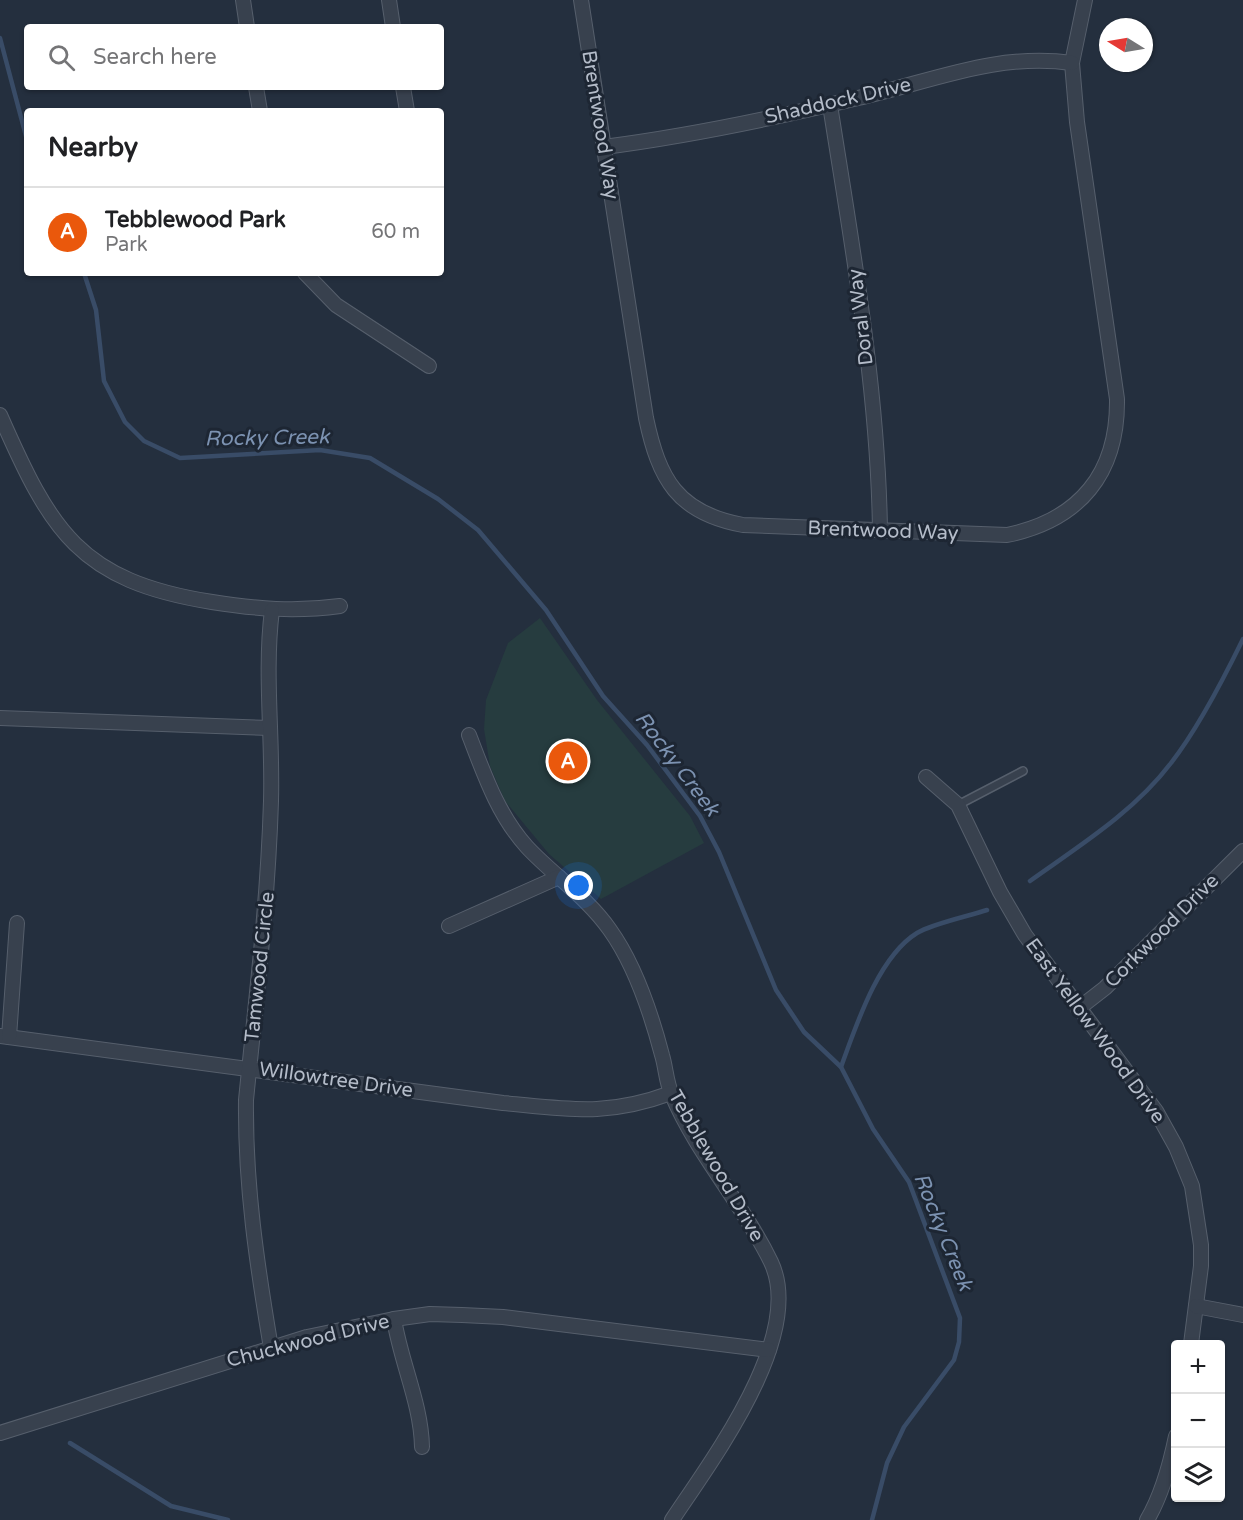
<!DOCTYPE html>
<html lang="en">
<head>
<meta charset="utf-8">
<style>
  body { margin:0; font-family:"Varela Round",sans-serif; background:#f2f2f2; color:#202124 }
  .controls { position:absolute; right:18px; bottom:18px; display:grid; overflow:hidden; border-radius:6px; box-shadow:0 2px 4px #0004 }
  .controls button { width:54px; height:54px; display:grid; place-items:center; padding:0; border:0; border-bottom:2px solid #e0e0e0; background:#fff; color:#202124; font:30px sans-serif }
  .compass { position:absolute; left:1099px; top:18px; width:54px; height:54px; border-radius:50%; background:#fff; box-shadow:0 2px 4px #0004; rotate:281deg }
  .you { position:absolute; left:579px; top:886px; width:21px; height:21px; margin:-15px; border:4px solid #fff; border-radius:50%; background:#1a73e8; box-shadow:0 0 0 9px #1a73e833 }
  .badge { display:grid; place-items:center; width:39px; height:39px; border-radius:50%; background:#ea580c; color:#fff; font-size:20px; font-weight:700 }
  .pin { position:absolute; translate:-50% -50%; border:3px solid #fff; box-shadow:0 2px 6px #0006 }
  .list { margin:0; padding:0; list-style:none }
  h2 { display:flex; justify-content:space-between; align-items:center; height:78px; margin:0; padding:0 24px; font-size:26px }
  h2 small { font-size:20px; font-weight:400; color:#757577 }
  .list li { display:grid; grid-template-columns:39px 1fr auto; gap:18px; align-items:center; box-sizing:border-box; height:90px; padding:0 24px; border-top:2px solid #e0e0e0 }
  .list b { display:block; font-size:22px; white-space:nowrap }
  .list p { margin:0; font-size:20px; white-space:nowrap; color:#757577 }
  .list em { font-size:20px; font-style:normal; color:#757577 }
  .icon { flex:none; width:33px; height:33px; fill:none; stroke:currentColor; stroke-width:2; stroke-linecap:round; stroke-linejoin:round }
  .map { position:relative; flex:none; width:1243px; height:1520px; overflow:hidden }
  .search { position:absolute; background:#fff; box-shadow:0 2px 4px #0004; left:24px; top:24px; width:420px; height:66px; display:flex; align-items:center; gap:15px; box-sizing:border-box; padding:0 21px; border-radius:6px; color:#757577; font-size:22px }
  .panel { position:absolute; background:#fff; box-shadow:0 2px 4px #0004; left:24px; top:108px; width:420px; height:168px; border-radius:6px }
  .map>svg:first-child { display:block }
</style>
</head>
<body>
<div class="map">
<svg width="1243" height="1520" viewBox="0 0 1243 1520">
  <rect width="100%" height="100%" fill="#242f3e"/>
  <path fill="#263c3f" d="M540 618 597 700 690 816 704 843 601 899 549 854 505 801 490 766 484 729 486 700 508 643Z"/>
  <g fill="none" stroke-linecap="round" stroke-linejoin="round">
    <g stroke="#394c67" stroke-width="4.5">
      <path d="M0 38 27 140"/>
      <path d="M84 273 96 310 104 381 125 422 144 441 180 458 320 450 370 458 438 499 478 530 546 610 603 696 647 745 700 816 719 852 776 990 804 1032 841 1067 873 1129 909 1182 960 1318 959 1342 954 1360 904 1427 887 1463 872 1520"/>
      <path d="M1030 881C1079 846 1134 812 1171 763 1197 730 1224 678 1243 639"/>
      <path d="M841 1067C856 1026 878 957 917 933 931 924 969 916 987 910"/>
      <path d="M70 1443 171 1506 228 1520"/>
    </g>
    <g stroke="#565f6c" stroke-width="10">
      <path id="lane" d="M958 805 1023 771"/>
    </g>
    <g stroke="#565f6c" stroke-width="16">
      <g id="street">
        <path d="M243 0 247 27"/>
        <path d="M389 0 393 27"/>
        <path d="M581 0 646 418C659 479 677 513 743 525L1007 535C1080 520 1118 473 1117 399L1077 122 1072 63 1085 0"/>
        <path d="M256 87 260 111"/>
        <path d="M403 87 407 111"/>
        <path d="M830 105C852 246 878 388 880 531"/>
        <path d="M604 147C689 136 775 118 858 98 930 82 997 52 1072 63"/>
        <path d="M305 273 336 305 429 366"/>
        <path d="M0 415C51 531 79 581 212 602 256 609 296 612 340 606"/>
        <path d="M0 718 270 728"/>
        <path d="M469 735C484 774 498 815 527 847 553 875 587 897 610 930 635 965 651 1013 662 1055 666 1068 666 1082 672 1095 697 1154 743 1204 771 1262 806 1336 711 1461 672 1520"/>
        <path d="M926 777 958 805 1000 892 1025 935 1156 1111 1176 1147 1192 1186 1201 1245V1266L1191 1344"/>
        <path d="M449 926 559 877"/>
        <path d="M1078 1009 1105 988 1243 851"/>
        <path d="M0 1036 503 1103C569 1109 606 1117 671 1093"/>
        <path d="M9 1037 17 923"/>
        <path d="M1196 1306 1243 1315"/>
        <path d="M394 1319C401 1363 421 1403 422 1447"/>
        <path d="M271 1348C257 1265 245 1185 246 1100 256 1000 268 901 271 801 273 737 264 673 272 610"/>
        <path d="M0 1433 307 1337 394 1319 430 1314 462 1315 503 1317 769 1350"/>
        <path d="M1147 1520C1162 1495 1170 1465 1176 1436"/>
      </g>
    </g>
    <use href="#lane" stroke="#38414e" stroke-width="7"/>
    <use href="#street" stroke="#38414e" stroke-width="14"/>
  </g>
  <g text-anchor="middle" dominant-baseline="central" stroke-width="6" stroke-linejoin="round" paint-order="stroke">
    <g font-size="20" fill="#b4bcc9" stroke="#1d2633">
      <text transform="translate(838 101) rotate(-13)">Shaddock Drive</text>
      <text transform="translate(600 125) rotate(81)">Brentwood Way</text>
      <text transform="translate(861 317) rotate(-97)">Doral Way</text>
      <text transform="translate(883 531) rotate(2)">Brentwood Way</text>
      <text transform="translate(1162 931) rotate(-45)">Corkwood Drive</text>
      <text transform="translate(260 967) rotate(-84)">Tamwood Circle</text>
      <text transform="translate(1095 1031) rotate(54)">East Yellow Wood Drive</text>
      <text transform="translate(336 1080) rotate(8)">Willowtree Drive</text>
      <text transform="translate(716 1166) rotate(60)">Tebblewood Drive</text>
      <text transform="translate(308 1341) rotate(-14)">Chuckwood Drive</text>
    </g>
    <g font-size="21" font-style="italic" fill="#7c92b1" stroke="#1d2633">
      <text transform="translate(267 438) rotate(-1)">Rocky Creek</text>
      <text transform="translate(677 764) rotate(53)">Rocky Creek</text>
      <text transform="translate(943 1232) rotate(68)">Rocky Creek</text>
    </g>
  </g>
</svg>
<div class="controls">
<button>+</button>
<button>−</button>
<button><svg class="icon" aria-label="layers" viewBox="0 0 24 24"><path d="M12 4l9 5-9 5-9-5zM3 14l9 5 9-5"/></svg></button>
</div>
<svg class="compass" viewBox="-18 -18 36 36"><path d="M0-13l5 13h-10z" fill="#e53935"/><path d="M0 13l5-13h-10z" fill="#757577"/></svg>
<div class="you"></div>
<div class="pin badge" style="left:568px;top:761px">A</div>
<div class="search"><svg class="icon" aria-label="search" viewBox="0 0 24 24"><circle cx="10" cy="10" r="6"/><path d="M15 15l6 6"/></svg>Search here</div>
<section class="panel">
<h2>Nearby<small></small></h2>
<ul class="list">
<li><span class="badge">A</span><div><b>Tebblewood Park</b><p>Park</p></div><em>60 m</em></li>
</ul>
</section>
</div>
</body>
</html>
